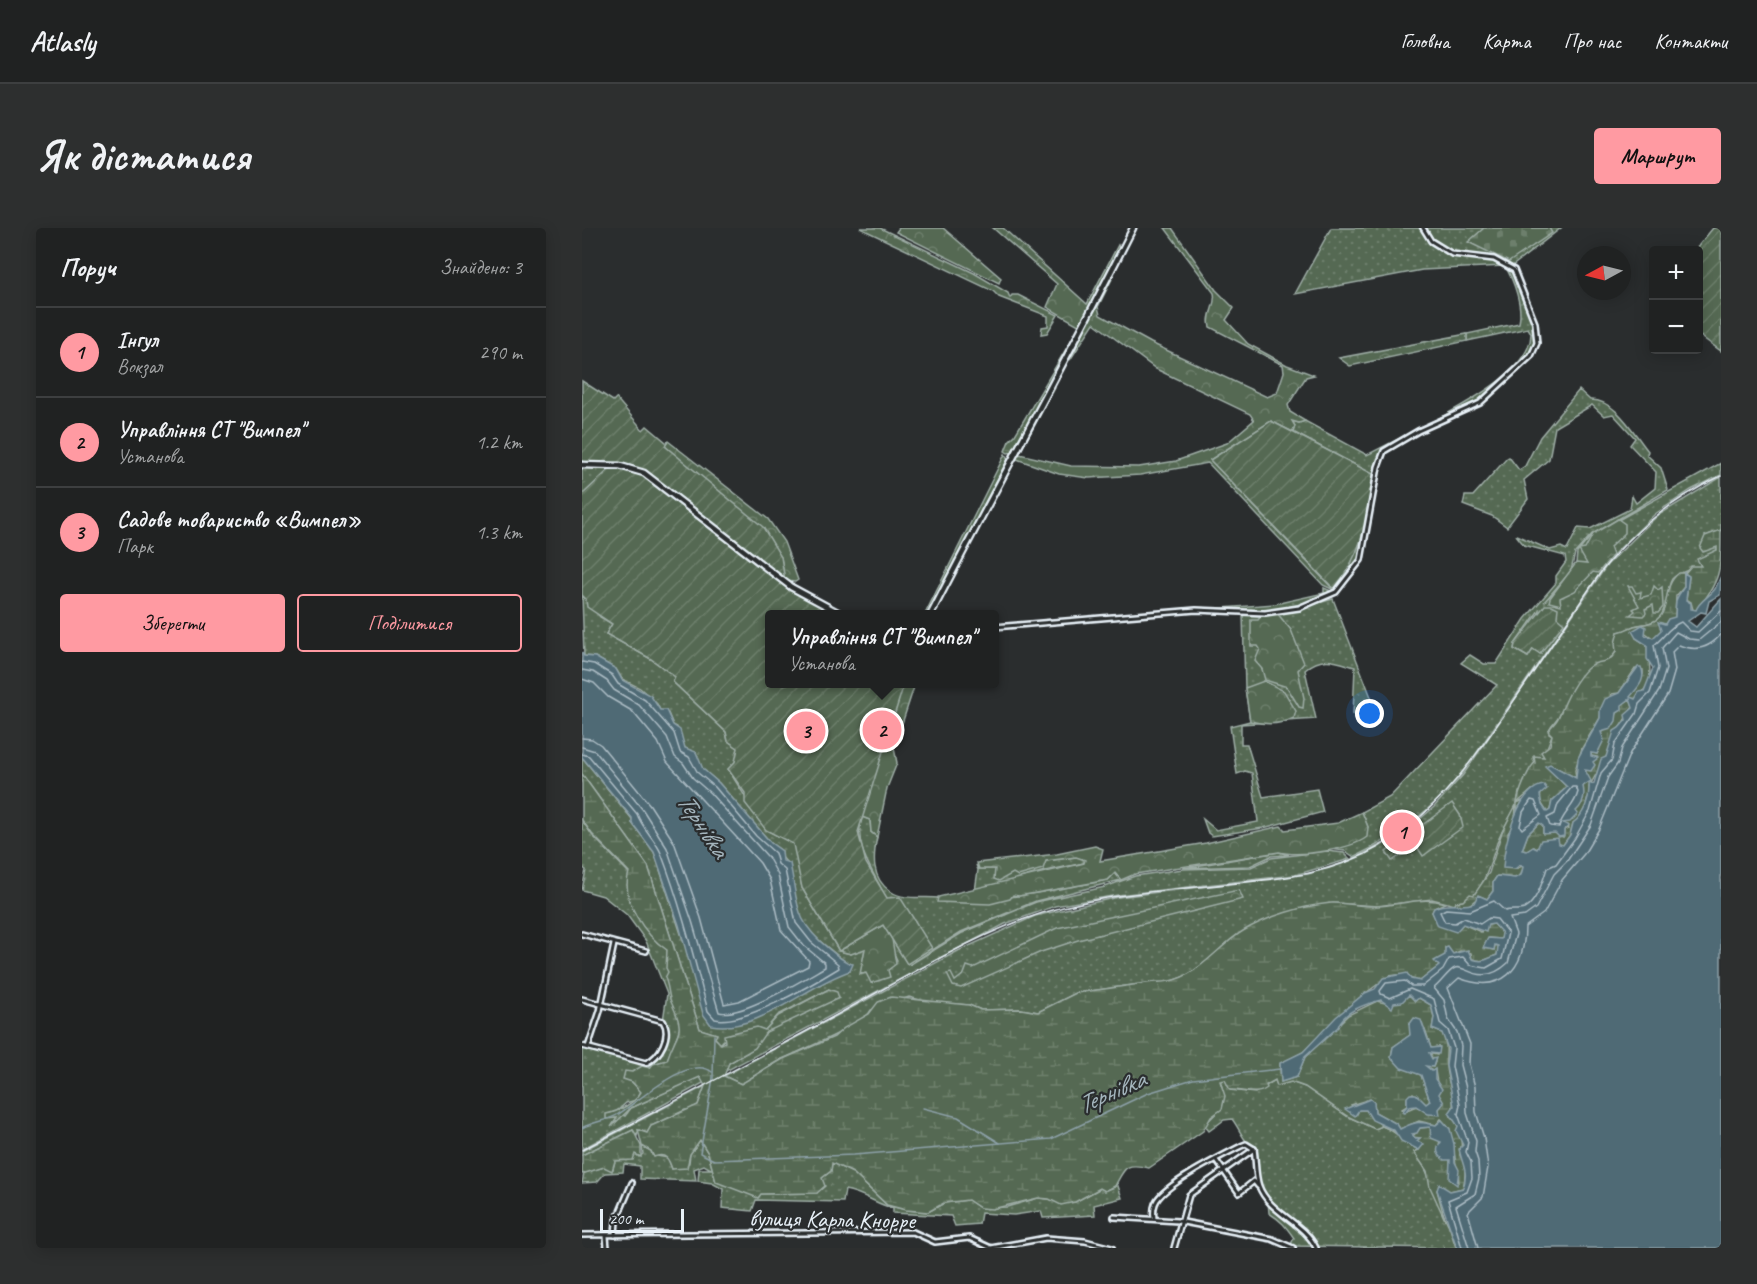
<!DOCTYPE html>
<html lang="uk">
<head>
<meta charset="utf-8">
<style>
  body { margin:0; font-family:Caveat,sans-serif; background:#2d2f2f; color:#f1f3f6 }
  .controls { position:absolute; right:18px; top:18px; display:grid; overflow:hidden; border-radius:6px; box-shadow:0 3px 15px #0003 }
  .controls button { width:54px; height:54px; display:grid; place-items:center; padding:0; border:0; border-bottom:2px solid #3d3f40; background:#202222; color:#f1f3f6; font:30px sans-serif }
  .compass { position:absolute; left:995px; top:18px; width:54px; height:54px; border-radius:50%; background:#202222; box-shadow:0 3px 15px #0003; rotate:263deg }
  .scale { position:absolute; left:18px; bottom:15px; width:84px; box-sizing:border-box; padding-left:6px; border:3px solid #e8f1f8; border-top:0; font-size:16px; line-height:21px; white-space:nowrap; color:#e8f1f8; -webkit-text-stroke:4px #2a2d2e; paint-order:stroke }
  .you { position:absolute; left:788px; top:486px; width:21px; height:21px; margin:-15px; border:4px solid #fff; border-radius:50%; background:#1a73e8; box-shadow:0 0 0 9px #1a73e833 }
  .badge { display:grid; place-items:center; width:39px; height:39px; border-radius:50%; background:#ff9aa2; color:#111; font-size:20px; font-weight:700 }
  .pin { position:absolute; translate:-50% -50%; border:3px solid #fff; box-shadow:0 2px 6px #0006 }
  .popup { position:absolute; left:183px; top:382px; width:234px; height:78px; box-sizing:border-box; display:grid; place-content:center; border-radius:6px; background:#202222; filter:drop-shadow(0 2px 4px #0005); font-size:20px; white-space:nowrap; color:#a2a4a5 }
  .popup b { font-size:22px; color:#f1f3f6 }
  .popup::after { content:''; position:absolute; left:50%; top:100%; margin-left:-12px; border:12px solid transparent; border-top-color:#202222 }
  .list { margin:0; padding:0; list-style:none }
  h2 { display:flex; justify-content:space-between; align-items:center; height:78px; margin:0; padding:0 24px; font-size:26px }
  h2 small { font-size:20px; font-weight:400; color:#a2a4a5 }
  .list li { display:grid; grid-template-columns:39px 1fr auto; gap:18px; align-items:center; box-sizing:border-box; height:90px; padding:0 24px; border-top:2px solid #3d3f40 }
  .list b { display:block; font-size:22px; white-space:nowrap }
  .list p { margin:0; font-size:20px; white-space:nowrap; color:#a2a4a5 }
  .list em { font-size:20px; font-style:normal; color:#a2a4a5 }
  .actions { display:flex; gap:12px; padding:18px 24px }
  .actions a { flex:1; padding:14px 0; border:2px solid #ff9aa2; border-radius:6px; text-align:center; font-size:21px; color:#ff9aa2 }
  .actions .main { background:#ff9aa2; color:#111 }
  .map { position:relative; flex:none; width:1139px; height:1020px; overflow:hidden; border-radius:6px }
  header { display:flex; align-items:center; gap:36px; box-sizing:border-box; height:84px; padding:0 30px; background:#202222; border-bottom:2px solid #3d3f40 }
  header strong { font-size:28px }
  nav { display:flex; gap:33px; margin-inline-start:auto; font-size:21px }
  .intro { display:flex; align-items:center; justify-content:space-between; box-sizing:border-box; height:144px; padding:0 36px }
  h1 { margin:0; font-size:42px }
  .button { padding:15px 27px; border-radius:6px; background:#ff9aa2; color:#111; font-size:21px; font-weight:700 }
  main { display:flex; gap:36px; padding:0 36px }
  aside { flex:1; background:#202222; border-radius:6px; box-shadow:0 3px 15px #0003 }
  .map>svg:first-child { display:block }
</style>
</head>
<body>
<header>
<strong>Atlasly</strong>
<nav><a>Головна</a><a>Карта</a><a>Про нас</a><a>Контакти</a></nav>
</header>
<div class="intro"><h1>Як дістатися</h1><a class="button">Маршрут</a></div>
<main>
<aside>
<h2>Поруч<small>Знайдено: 3</small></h2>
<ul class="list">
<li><span class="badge">1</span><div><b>Інгул</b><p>Вокзал</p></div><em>290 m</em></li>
<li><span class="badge">2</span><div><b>Управління СТ &quot;Вимпел&quot;</b><p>Установа</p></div><em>1.2 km</em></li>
<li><span class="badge">3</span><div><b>Садове товариство «Вимпел»</b><p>Парк</p></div><em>1.3 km</em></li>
</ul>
<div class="actions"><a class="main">Зберегти</a><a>Поділитися</a></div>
</aside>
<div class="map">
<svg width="1139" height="1020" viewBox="0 0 1139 1020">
  <defs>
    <pattern id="grass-dots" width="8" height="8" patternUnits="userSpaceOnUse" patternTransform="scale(1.5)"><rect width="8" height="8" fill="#556953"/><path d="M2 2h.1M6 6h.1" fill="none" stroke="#6d7f6c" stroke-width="1.8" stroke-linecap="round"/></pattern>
    <pattern id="forest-crowns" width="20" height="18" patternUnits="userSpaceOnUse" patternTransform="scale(1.5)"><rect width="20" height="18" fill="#556953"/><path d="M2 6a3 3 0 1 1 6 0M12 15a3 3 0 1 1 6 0" fill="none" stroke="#6d7f6c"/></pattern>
    <pattern id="wetland-marsh" width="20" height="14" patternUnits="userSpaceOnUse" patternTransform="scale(1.5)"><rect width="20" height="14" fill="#556953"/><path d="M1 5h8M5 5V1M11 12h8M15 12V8" fill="none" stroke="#6d7f6c"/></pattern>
    <pattern id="cemetery-stones" width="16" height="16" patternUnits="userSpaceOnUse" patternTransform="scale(1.5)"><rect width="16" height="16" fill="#556953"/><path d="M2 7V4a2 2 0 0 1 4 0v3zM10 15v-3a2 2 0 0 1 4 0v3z" fill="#6d7f6c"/></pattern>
    <pattern id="garden-furrows" width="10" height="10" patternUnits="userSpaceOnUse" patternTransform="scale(1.5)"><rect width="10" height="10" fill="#556953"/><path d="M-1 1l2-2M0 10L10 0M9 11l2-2" fill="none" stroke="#6d7f6c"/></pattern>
  </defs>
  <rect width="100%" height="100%" fill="#2a2d2e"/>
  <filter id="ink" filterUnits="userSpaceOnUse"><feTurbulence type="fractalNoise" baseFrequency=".0167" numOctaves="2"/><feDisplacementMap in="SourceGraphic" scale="12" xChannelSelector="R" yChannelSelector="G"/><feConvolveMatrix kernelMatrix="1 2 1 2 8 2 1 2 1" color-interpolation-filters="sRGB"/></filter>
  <g filter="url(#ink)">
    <g fill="url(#grass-dots)" stroke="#9eada6" stroke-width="1.5" fill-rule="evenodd">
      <path d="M749 0H841C855 45 910 16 932 43 944 59 949 86 954 105H949L946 100 885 113V106L937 95C941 78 932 53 923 38L840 42 713 66Z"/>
      <path d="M842 0H979L929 39C923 37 919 32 912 31 882 25 860 31 842 0Z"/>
      <path d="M997 162 1008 172C1034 171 1052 206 1066 223L1065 227 1079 240 1086 262 1010 306 993 325 989 343 962 374 986 349 994 335 995 325 1011 306 1139 235V247L1109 262 1073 286 1030 328 880 546C849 583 815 608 772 629L763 623 749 621 770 616 786 599 780 584 808 569 915 457 879 435 888 427 902 436H914L943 391 974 355V348L984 334 983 328 942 317 934 307 968 322 979 319 985 322 996 300 1008 301 1048 281 1050 268 1054 275 1073 260 1074 244 1048 217 1053 210 1031 186 1022 188 1010 177 973 199 967 231 942 252 946 271 925 299 910 288 881 277 883 268H891L925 230 927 229 937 242 943 238 958 209ZM957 382 959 426 951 421 946 429 932 421 933 416Z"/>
      <path d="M861 188 867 189C845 198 812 207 798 227 782 267 794 337 752 362L768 341 790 246 711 204 713 198 710 193 717 195 723 193 785 227Z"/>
      <path d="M0 239H30L0 267Z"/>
      <path d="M1139 249V302L1123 308 1127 321 1136 319 1135 322 1116 332 1119 338C1110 341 1096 344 1090 351 1086 357 1085 371 1084 378 1082 394 1067 395 1056 397 1048 398 1046 403 1036 404L1034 424 1029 431 978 485C976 493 966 497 967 505L970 507 961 530 951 529 953 535 941 562 937 564 935 575 942 572 935 582V577C928 589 920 602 915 615 908 634 901 674 874 674L873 677 850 671 795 678 751 675 634 727 606 747 584 755 572 754 494 765 456 784 439 781 399 782 387 777 346 774 327 769 289 782C283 797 217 823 200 831 186 838 173 848 159 856L142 848 376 723 453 688 536 669 726 646 764 634 812 610 814 612 830 601 829 599 852 579 881 547 1025 337 1075 288ZM870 576 878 587 841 627 834 617Z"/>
      <path d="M742 360 751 364C722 376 695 385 663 384 647 384 630 381 613 382 546 384 479 393 413 397L693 376 742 365Z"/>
      <path d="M0 367 18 389 30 396 24 406 69 431 94 449 91 454 144 504 146 513 156 520 153 534 146 541 184 602 212 616 220 660 257 723 269 726 283 720 279 746 306 742 315 732 310 721V711L325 735C319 715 313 694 305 674 294 644 270 622 280 589L288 592 289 604 295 609C291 628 289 650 308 663 322 673 342 668 356 670 410 677 470 662 526 652L533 645 539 652 454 673 379 704 327 737 380 705 454 674 523 659 553 648 601 641 669 639 689 630 745 623 762 625 768 631 713 647 536 667 473 678 423 696 142 844 147 835 166 824 184 804 247 761 196 787 183 802 144 810 138 816 133 810 134 806 118 801 66 638 0 546V529L50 591V595L72 624 103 718 264 743H268L267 737 233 709 219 692 205 635 199 628 200 623 189 615 137 555 120 541 114 525 103 520 95 499 91 497 86 485 78 482 75 476 58 460 40 451 34 441 13 429 2 428Z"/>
      <path d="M751 371 796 487 775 496 771 486 773 439C753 433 740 427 723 442L734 491 659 496V516H665L681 569 735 561 741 584 681 600 630 608 626 605 621 591 634 602 676 594 670 545 663 543 655 546 648 498 668 493 663 460 661 387 700 385Z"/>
      <path d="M0 592 10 607 47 645 75 714 85 722 86 753 99 798 85 832 71 836 50 854 59 863 54 872 44 875 34 884 43 888 49 880 118 848 123 854 0 921V819C37 822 79 864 85 798L81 793 85 766 64 713 45 687 21 668 0 662 4 642 0 639Z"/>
      <path d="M697 624 707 627 689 628 668 638 601 640Z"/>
      <path d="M494 629 503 630 502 635 463 643 393 663 396 642 394 637 397 641H413L428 646 463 633Z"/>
      <path d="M643 851 648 862 673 865 693 852 695 857 709 854 723 859 765 888 793 901 800 898C815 903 822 915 837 922L832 924C848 942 854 972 865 994 870 1002 870 1012 875 1020L708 1018 712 1010C704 999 700 993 687 985L686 973 677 959 672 921C661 914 658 901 650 891L642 892 627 903 622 897C638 881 647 878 638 853Z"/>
      <path d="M123 858 116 877 108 882H103L69 898 65 905 57 902 55 908 51 902 0 927V923Z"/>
      <path d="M118 912 126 925 134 954 179 966 235 965 240 950 249 943 250 935 271 945 305 977 324 982 346 984 362 975 386 972 398 980 425 979 456 970 493 974 519 960 523 963 533 959 535 955 540 970 512 977 513 987 461 990 459 983 432 987 399 985 397 996 373 998 369 988 311 985V980C295 977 282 965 263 962L261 974 174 972 170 983 140 980 141 961 130 955 116 953 117 941H129L122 937 112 941 114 953 58 951V938L42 936 41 944 23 945 15 954 0 955 2 945 22 939 31 941 33 933 54 926 57 929 61 926 60 918 69 923 70 927 86 930 90 941 107 935 108 926Z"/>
    </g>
    <g fill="url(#forest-crowns)" stroke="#9eada6" stroke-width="1.5">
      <path d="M278 0H298L392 45 426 65 428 70 430 67H436L476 87 465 105 459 106 460 99 466 98V88L417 69 411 63Z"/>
      <path d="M317 0H361L419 50 417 55 314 4Z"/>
      <path d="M411 0H421L505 76 536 17 538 21 500 99 465 79 475 56Z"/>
      <path d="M583 0H590L634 62 652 80 644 92 666 116 705 137 732 147 724 149 706 177 708 184 723 193 717 195 710 193 713 198 711 204 689 193 628 232 752 362 741 357 626 235 558 247 507 250 477 246 432 230 471 158 473 160 437 226 489 238 557 239 594 233 645 215 672 192 668 186 574 141 512 95 488 132 530 45 532 47 516 79 518 87 569 115 685 169 695 165 702 144 701 137 628 99C624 86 635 77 632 65Z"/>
      <path d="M497 99 498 102 430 224 426 225 423 223 427 213 433 207Z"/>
      <path d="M949 105H954C954 113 953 120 948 127 933 148 886 188 861 188 888 173 950 140 949 105Z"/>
      <path d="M885 106V113L768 138 757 130Z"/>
      <path d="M86 213 186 291 202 314 216 352 213 354 203 353 199 329 83 218Z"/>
      <path d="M423 226 426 231 346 386H343Z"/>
      <path d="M1036 291 1043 296V305L1028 319 1031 327 1016 345 1011 344 993 363 978 370 979 377 967 374 968 370 994 335 1005 336 997 322 1003 321 1011 306Z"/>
      <path d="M1046 358H1050L1054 365 1059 364 1058 370 1069 367 1072 358 1076 362 1080 359 1081 379 1076 385H1072L1071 377 1063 381 1064 385 1061 388 1048 387 1053 383 1051 381 1057 378Z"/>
      <path d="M695 385 709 402 722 435 716 442 722 470 721 480 717 479 705 459 683 452 680 441 673 433 678 421 676 418H669V392H676L681 386Z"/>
      <path d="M682 453 702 463 714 483 712 490C698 497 683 497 668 493L663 460Z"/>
      <path d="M321 456H333L312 520 315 535 305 560 295 609 289 604 288 592 280 589 301 515 307 513 309 506 305 503Z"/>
      <path d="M780 584 786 599 785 609C768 622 717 629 697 624L553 646 539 652 533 645 526 652 437 668 431 667 428 671 408 676 355 674 356 669 502 635 503 632 494 629 464 633 461 641 436 648 431 645 417 653 412 651 413 641H397L395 635 475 626 513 618 521 621 518 633 624 615 699 598 703 602 756 595Z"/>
      <path d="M657 662 661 671 496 712 459 724 379 760 371 758 365 746 369 745 373 753 382 746 385 738 391 740 475 700Z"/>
      <path d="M301 697 310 711 314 736 306 742 308 749 289 755 284 745 278 746 283 721 269 726 257 723Z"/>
    </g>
    <g fill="url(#wetland-marsh)" stroke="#9eada6" stroke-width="1.5" fill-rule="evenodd">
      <path d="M1139 302C1139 343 1139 352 1114 383L1111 382 1109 374 1104 371 1107 349 1103 345 1109 338H1119L1115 331 1135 322V319L1121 324 1118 320 1123 308Z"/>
      <path d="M1097 345H1102V359L1094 368 1093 389 1083 396 1077 395 1080 402 1071 410 1062 404 1054 410 1065 417C1067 439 1075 454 1053 471L1047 469 1061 446V442L1053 441 1037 465 1030 466 1020 479 1018 490 1000 520 993 542 994 550 975 540 968 542 985 559 970 573 968 582 965 584 958 573 959 564 964 562H950L935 575C936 567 947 538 953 535L952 528 962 529 959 524 968 517 970 507 966 503C969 498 975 494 977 488 984 472 993 451 1007 439 1018 430 1024 439 1034 424L1033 415 1036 404C1046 402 1048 398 1057 397 1097 393 1074 363 1097 345Z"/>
      <path d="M1048 471 1051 479 1031 510 1024 529 1007 559C1009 571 1000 590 991 595L988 607 981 617C970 615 965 607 955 621L952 619 945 623 940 622 946 606 957 595 961 597V605H974L981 609 982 602 987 600 981 595 995 587 994 583 1000 575 1001 557 1008 554 1003 542 1015 529 1009 528V524L1015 526 1020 514 1019 504 1027 501 1040 476Z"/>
      <path d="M0 546 66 638 118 801 135 806 133 810 139 816 143 814 142 807 175 799 183 802 196 788 247 761 255 764 257 770 184 804 173 820 147 835 142 848 159 856 201 831 252 809 262 800 287 786 296 774 309 769 387 777 399 782 439 781 456 784 494 765 572 754C612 757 631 721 661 703 686 688 720 678 749 675 764 674 779 679 795 678 818 677 840 668 863 675L852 680 850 684 854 692 874 703 881 696 899 704 905 697 912 696 921 705 919 711 907 710 902 718 912 722 913 717 917 718 915 727C904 731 902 735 890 731L889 725 878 723 871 726 863 720 864 727 855 734 857 738 838 753 815 747 807 748 776 771 721 824 698 836 699 854 715 849 723 829 766 787 795 773 807 776 828 767 833 773 837 770 849 777 852 789 850 801 860 805C867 818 863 825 864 838 865 858 876 867 869 889 879 897 881 916 878 927 885 938 884 949 881 960L868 963 855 962 863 992 848 959 845 943 832 924 837 922 835 912 838 910 830 909 838 900 849 899 850 909 858 912 857 917 865 931H868L869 951 877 954 868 901 859 891 854 897 837 893 818 901 815 896 793 884 792 874 788 871 769 877 775 886 777 882H784L800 898 814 904 800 898 793 901 765 888 723 859 709 854 695 858 693 852 684 857 685 860C673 869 661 861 648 862L643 852 638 853 643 868 640 881 629 889 621 903 567 940C543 934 543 940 533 958L523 963 518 960 493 974 479 977 467 971 456 970 410 981 398 980 386 972 362 975 346 984 324 982 305 977 271 945 250 935 249 943 240 950 243 958 235 965 179 966 176 970 134 954 126 925 118 912 108 926 105 940 90 941C87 932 84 924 72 929L69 923 60 918 56 902 65 905 69 898 116 877 123 858 118 849 49 880 29 899 35 890 24 891V886C36 884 54 874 59 864L50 854 41 851 43 843 50 844 60 838 68 840 71 836 85 832C95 801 104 807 90 776 86 769 87 758 83 750L86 744 84 740 85 722C64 708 38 673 47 644L10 606 0 592ZM832 791 843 802 849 820 857 819 855 827 847 825 853 834 851 839 844 838 850 843 853 842C855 856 858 867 857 882L851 885 834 878 823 883 820 881 825 878V870L831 865 844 876 848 873 839 847 822 840 809 829 811 819 828 807V796Z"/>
      <path d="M934 577 933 595 926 605 927 639 933 641 954 633V627L960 623 963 627 975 622 969 632 965 631 958 634 959 642 956 643 952 640H941L939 647 933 650 915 648 911 654V663L905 671 898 668 887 677H873L874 674 881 673 888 666 892 667 907 645 920 604Z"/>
      <path d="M51 902 59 918V929L53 926 51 932 33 933 30 943 22 939 0 946V927Z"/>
    </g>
    <path fill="url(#cemetery-stones)" stroke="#9eada6" stroke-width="1.5" d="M902 0H967L970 5 927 34 886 14Z"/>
    <g fill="url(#garden-furrows)" stroke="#9eada6" stroke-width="1.5">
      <path d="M1131 0H1139V123L1117 107 1116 22H1113Z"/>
      <path d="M0 153 31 173 34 170 61 202 65 198 85 215 83 218 181 299 199 329 203 353 91 270 207 361 255 386H188V456H322L276 604 284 635 305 670 318 669 350 720 325 736 301 697 257 723 220 660 211 616 184 602 163 575V565L146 541 153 534 156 520 146 513 144 504 91 454 93 449 69 431 24 406 30 396 5 379 4 371 0 367V267L34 235 0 234Z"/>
      <path d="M689 193 791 246C784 293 783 322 752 361L628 232Z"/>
      <path d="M963 377H970L976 380 975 389 982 395 958 426 951 421 946 429 932 421 933 416Z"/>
      <path d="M870 575 878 587 881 599 841 628 834 617 810 633 804 624Z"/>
    </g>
    <g fill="#506b75" stroke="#8da1a9" stroke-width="1.5" fill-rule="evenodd">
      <path d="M1102 345 1107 348 1104 372 1109 375V381L1114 382C1117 373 1127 369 1133 361 1134 359 1137 352 1139 348L1138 367 1127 373 1124 385 1119 384 1106 393 1114 399 1139 371V1020H875L855 962 857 956 868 963 881 960C887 943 880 937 877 921L881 917 874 903 876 898 867 885 872 878 864 838 866 821 860 805 850 801 852 789 849 777 837 770 833 773 827 767 820 774 812 775 810 780 799 772C784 776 761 783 756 799L723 829 715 849 699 854 698 835 721 824 754 789 783 765 793 761 801 750 825 745 829 751 838 753 857 738 852 733 863 727V720L866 719 871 726 886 722 890 731C902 735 904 731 915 727L916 718 913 717 912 722 901 720 906 710 919 711 920 705 912 696 906 697 904 704 881 696 874 704 856 698 850 684 852 680C866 673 879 680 892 675L896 667 905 671 911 663V654L915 648 933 650 939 647 941 639 938 637 933 641 921 640C922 617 935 560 962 557L965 561 958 567 960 577 965 584 968 582 970 573 985 559 963 538 968 536 994 550 996 530 1018 490V482L1023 471 1037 465 1056 439H1059C1065 452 1055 460 1048 469L1053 471 1057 464 1062 463 1071 440 1065 431V417L1054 410 1050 403 1060 397 1064 399 1063 407 1071 410 1079 402 1076 394 1083 396 1086 391 1093 389C1094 372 1092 373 1102 359ZM1048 471 1051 480 1043 487 1044 492 1037 500 1032 503 1024 529 1019 531 1012 555 1007 556C1008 570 1002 587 991 595L988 607 981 617 977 616 976 610 959 612 955 621 951 619 945 623 940 622 946 606 957 595 961 598V606L973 605 977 609 982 608V602L987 598 981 595 988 594 996 586 994 583C1002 576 1003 567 1001 558L1009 553 1003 542 1009 543 1013 537 1011 534 1016 530 1009 528V525L1015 526 1022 512 1019 504 1029 501 1034 493 1035 485 1040 482V477Z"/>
      <path d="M0 424 2 428 13 429 34 441 40 452 69 468 78 482H84L91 497 98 502 103 520 114 524 121 541 137 555 189 615 200 623 201 633 208 635C217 679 211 691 248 722 256 728 263 735 271 736L268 743C224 757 176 806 129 797L121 786 97 697 72 624 50 595V590L0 529Z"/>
      <path d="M832 790 839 792 849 820 858 819 857 826 847 825 850 831 854 830 851 839 844 838 850 843 853 841V851L860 861 857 866 862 875 857 881 858 887 846 886 834 878 827 879 823 885 820 884 825 878V869L828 866H834L844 876 848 873 839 847 819 840 809 829 811 819 828 807 827 797Z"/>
      <path d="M788 871 792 874 793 884 815 896 818 901C835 892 837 894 854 897L860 892 868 901 872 916 873 934 877 942 875 957 867 951 868 932H862C855 926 853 922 859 914L849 910 848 899 838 900 835 905 830 906 833 910H838L835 913 842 916 837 922 819 913 812 902 790 892 784 882H777L773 888 763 881Z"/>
    </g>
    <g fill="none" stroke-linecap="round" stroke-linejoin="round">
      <g stroke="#abbbc4" stroke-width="1.5">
        <path d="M0 434 12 436 30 447 36 456 63 472 92 505 98 524 107 529 116 545 133 559 174 608 193 625 196 636 203 642 214 695 229 714 256 736 257 740C231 756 160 798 133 791L126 783C112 730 99 677 79 625 73 611 60 600 55 586L7 528 0 526"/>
        <path d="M0 442 11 444 25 453 32 462 57 477 85 509 93 529 101 535 111 550 128 565 186 629 196 647 207 699 222 718 243 735V739C222 751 159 790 137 784L110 693 85 620 61 582 13 523 0 519"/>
        <path d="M0 451 12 455 26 469 50 483 76 514 85 534 178 635 188 652 199 702 227 733 226 738 157 773 142 776 119 690 92 614 68 577 19 517 10 511 0 510"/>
        <path d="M990 559H994L996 564C993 578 980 586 977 599L968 598 965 590 973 586 976 576Z"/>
        <path d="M949 572 953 573 959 587 940 601 938 598 941 584Z"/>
        <path d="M880 1020 866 972 885 964 890 950 889 934 884 924 886 914 876 886 878 877 870 838 872 820 866 802 858 795 852 771 828 761 808 770 799 766 798 763 804 755 823 753 829 758H841L861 742 867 731 881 729 888 737 904 740 920 731 926 705 915 691 907 690 898 696 882 690 873 695 863 694 858 684 864 681 888 683 912 673 923 683C929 681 936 683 942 681 955 674 961 652 965 640L974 636 993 610 1008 583 1019 545 1030 532 1033 516 1054 486 1057 476 1068 465 1076 440 1072 417C1083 409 1086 399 1099 394L1108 403 1116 404 1139 383"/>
        <path d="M887 1020 874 978 893 966 897 950 896 933 893 924 894 913 885 885 884 860 878 837 879 818 875 804 866 791 862 772 852 760C859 755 866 743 873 740 882 735 898 761 926 735L934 706 928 690 943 688 954 680 972 646 985 633 1009 597 1026 549 1036 535 1040 520 1077 463 1084 441 1080 420 1094 404 1107 411 1117 412 1139 394"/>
        <path d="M896 1020 886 984 901 969 906 939 902 910 894 884 893 859 887 836 888 816 866 760 877 750C920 767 943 741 943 699L962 685 980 652 1002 626 1017 601 1048 525 1086 466 1093 442 1090 424 1097 417C1114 424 1128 420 1139 406"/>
      </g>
      <g stroke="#8da1a9" stroke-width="1.5">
        <path d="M132 807 131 850 118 925 132 932 272 927 469 911 566 865 611 851 698 841"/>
        <path d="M341 880 376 889 418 915"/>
        <path d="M0 900C12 893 27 893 38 885 57 873 108 825 130 844"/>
      </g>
      <g stroke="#e8f1f8" stroke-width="8">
        <g id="minor">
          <path d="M412 399 614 382 683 385 717 380 754 364 779 332 796 239 802 223 836 203 898 175 949 128 955 115 953 95 932 42 912 31 870 26 849 13 841 0"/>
          <path d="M0 706 64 723"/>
          <path d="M0 771 81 793C90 807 78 829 64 835L0 818"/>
          <path d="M6 819 18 783 32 716"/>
          <path d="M672 921C674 932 673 947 677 958 687 985 722 994 734 1020"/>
          <path d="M634 932 657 965 672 953 676 958"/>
          <path d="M532 989 596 993 690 1011 711 1020"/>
          <path d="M572 991C571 984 571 978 575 972 587 954 638 929 659 918L664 916 672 921"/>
          <path d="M0 1007 331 1004 353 1014 387 1010 409 1020 464 1010 503 1013 530 1020"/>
          <path d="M33 1007 34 993 50 955"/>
          <path d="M24 1008 25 1020"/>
          <path d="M592 1020 607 967 672 921"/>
        </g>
      </g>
      <g stroke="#e8f1f8" stroke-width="9">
        <g id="tertiary">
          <path d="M0 237 38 238 62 245 209 359 259 386"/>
          <path d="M349 386C415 257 486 130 551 0"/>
        </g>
      </g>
      <use href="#minor" stroke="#2a2d2e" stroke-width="3"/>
      <use href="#tertiary" stroke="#2a2d2e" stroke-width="4.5"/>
      <path stroke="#e8f1f8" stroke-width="1.5" d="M0 922C87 876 174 831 260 784 318 752 377 716 440 692 524 660 617 662 705 649 822 633 872 560 933 471 962 429 990 386 1019 344 1051 302 1091 271 1139 248"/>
    </g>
  </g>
  <g text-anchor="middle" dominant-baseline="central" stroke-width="4.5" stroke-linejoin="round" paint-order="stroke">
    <g font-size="24" fill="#e8f1f8" stroke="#2a2d2e">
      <text transform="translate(250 991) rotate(1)">вулиця Карла Кнорре</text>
    </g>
    <g font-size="26" font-style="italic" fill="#a4b5bd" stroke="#2a2d2e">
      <text transform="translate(121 597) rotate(56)">Тернівка</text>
      <text transform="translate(529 864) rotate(-24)">Тернівка</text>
    </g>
  </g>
</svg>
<div class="controls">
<button>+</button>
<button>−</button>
</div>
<svg class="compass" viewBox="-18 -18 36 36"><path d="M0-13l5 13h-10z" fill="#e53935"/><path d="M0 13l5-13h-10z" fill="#a2a4a5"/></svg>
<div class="scale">200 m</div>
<div class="you"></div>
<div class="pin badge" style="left:820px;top:604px">1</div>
<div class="pin badge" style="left:300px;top:502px">2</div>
<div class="popup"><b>Управління СТ &quot;Вимпел&quot;</b>Установа</div>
<div class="pin badge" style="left:224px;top:503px">3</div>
</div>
</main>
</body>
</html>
